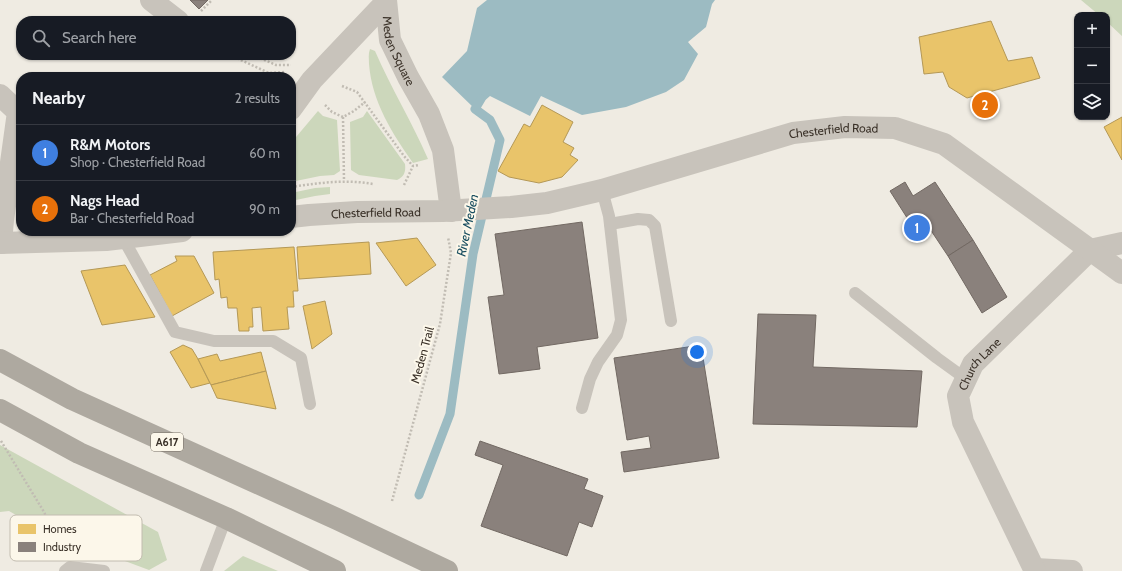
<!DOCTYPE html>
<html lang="en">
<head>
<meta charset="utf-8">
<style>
  body { margin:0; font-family:Cabin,sans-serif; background:#242831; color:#f1f3f6 }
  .controls { position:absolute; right:12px; top:12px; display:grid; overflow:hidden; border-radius:8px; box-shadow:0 1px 3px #0004 }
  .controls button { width:36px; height:36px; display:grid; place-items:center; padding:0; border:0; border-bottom:1px solid #363941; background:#171b24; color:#f1f3f6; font:20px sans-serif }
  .you { position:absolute; left:697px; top:352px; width:14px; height:14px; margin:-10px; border:3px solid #fff; border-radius:50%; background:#1a73e8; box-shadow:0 0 0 6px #1a73e833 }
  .badge { display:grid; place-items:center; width:26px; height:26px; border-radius:50%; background:#ea580c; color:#fff; font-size:13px; font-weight:700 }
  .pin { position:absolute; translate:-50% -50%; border:2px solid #fff; box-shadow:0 1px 4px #0006 }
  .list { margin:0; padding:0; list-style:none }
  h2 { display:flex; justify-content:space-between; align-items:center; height:52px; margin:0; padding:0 16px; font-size:17px }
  h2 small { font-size:13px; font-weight:400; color:#9ea1a6 }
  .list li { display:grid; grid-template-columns:26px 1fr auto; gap:12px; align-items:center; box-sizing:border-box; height:56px; padding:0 16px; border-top:1px solid #363941 }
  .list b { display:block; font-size:15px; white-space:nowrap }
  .list p { margin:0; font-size:13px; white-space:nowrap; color:#9ea1a6 }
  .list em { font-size:13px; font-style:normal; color:#9ea1a6 }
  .icon { flex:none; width:22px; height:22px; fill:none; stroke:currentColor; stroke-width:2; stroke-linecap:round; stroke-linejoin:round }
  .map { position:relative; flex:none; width:1122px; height:571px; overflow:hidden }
  .search { position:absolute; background:#171b24; box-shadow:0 1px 3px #0004; left:16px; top:16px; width:280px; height:44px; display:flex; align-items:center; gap:10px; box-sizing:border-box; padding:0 14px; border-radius:16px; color:#9ea1a6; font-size:15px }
  .panel { position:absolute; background:#171b24; box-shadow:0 1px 3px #0004; left:16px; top:72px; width:280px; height:164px; border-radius:16px }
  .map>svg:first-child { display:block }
</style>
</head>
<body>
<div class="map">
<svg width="1122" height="571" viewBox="0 0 1122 571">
  <rect width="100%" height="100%" fill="#efebe2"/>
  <g fill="#ccd7bb">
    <path d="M1081 0H1122V36L1107 22V15H1099Z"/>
    <path d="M370 49 375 51C391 88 412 122 428 159L413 163C392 133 372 102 369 64 369 59 368 54 370 49Z"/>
    <path d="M318 111 323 116 337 120 340 171 334 175 320 176 291 182V143Z"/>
    <path d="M367 111 405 164C406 172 404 177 397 180L359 175 351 170 350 122 363 117Z"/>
    <path d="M330 187V194L315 196 291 201V193L315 188Z"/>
    <path d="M0 445 158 532 167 560 149 570 42 530 9 511 0 512Z"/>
    <path d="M243 556 278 571H224Z"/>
  </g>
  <path fill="#9cbbc2" d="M487 0H715L712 4 706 27 688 42 698 54 684 80 666 92 626 107 582 115 541 96 530 116 490 96 475 109 442 77 467 51 477 8Z"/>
  <g fill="#e9c46a" stroke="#b49856">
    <path d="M991 21 1008 61 1032 57 1040 78 967 98 949 87 943 72 924 74 919 37Z"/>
    <path d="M542 105 573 122 563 142 574 148 570 155 578 160 562 177 539 183 509 177 498 171 524 124 530 127Z"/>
    <path d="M1122 117V160L1104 127Z"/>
    <path d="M417 238 436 265 406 286 376 243Z"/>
    <path d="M369 242 371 274 299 279 297 247Z"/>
    <path d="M294 247 298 291H293L294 307H287L289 329 263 331 261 307 252 308 253 327H249V331H239L237 308H228L227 297 221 298 219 279 215 280 213 252Z"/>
    <path d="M175 256H194L214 293 172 316 150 275 177 261Z"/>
    <path d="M125 265 155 317 102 325 81 271Z"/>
    <path d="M325 301 332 334 312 349 303 306Z"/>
    <path d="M183 345 192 349 198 359 210 383 191 388 170 352Z"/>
    <path d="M261 352 266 371 211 385 198 359 217 354 220 361Z"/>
    <path d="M266 371 276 409 217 398 211 385Z"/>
  </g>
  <g fill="#8a817c" stroke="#726963">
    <path d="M190 0H208L199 9Z"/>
    <path d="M905 182 913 196 935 182 973 240 948 256 922 217 911 224 890 191Z"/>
    <path d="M582 222 598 338 537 347 540 369 499 374 488 297 504 295 495 234Z"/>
    <path d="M973 240 1007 297 982 313 948 256Z"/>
    <path d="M758 314 816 315 813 367 922 371 917 427 753 424Z"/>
    <path d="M701 345 719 458 624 472 621 452 651 448 649 436 627 440 614 358Z"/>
    <path d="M480 441 588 479 584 489 603 496 592 527 579 522 567 556 481 526 503 465 475 455Z"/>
  </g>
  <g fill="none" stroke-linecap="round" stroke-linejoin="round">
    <path stroke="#9cbbc2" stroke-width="9" d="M419 495 450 414 473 254 500 140 490 120 475 109 481 99"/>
    <g stroke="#c1bcb3" stroke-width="2.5" stroke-dasharray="2 2" stroke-linecap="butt">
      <path d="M201 11 212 0"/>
      <path d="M230 55 269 73 286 72"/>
      <path d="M253 55 276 65H291"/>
      <path d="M342 86 357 92 404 156 413 166"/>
      <path d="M325 105 332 112 343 117 354 111 365 102"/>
      <path d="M343 117 344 181"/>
      <path d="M404 185 413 166 419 165"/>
      <path d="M291 187C319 183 345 179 373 184"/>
      <path d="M1 441 44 512 61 548"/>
      <path d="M392 501 440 324 451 253 448 237"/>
    </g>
    <g stroke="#c8c3bb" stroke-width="12">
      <path d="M610 224 638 219 649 220 655 226 671 321"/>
      <path d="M123 238 175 332 214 341H273L301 358 310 404"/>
      <path d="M855 293 937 358 966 379"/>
      <path d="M582 408 590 379 598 362 617 335 621 320 609 216 602 190"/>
      <path d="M65 571 70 567 104 571"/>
      <path d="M206 571 226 518"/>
    </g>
    <g stroke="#c8c3bb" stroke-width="22">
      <path d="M151 0 178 21"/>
      <path id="s1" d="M386 0 390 40 408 77 429 114 443 150 451 211"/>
      <path d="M0 95 18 112 3 220 1 243"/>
      <path d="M291 109 312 80 386 2"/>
      <path d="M1035 569 1072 571"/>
      <path id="s2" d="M1035 571 963 422 958 396 973 364 1090 250 1122 243"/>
    </g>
    <g stroke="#c8c3bb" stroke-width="22">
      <path id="s3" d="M291 217 309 215 357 212 443 211 511 207 547 203 602 190 793 133 845 127 895 128 944 144 1122 273"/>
      <path d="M0 243 106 240 182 231"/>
    </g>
    <g stroke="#aea9a0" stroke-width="22">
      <path d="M0 360 72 399 337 519 447 571"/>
      <path d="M0 410 79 453 226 518 335 571"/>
    </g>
  </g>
  <g text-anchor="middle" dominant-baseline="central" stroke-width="4" stroke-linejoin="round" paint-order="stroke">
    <rect fill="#fcf7ea" stroke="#746c62" stroke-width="1" x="151" y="433" width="32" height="18" rx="3"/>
    <g font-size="11" font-weight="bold" fill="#3a3128">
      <text x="167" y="442">A617</text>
    </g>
    <g font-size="12" fill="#3a3128" stroke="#fcf7ea">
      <text stroke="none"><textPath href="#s1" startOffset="53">Meden Square</textPath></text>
      <text stroke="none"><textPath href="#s3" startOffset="553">Chesterfield Road</textPath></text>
      <text stroke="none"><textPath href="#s3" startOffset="85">Chesterfield Road</textPath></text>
      <text transform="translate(422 355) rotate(-75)">Meden Trail</text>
      <text stroke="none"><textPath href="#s2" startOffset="231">Church Lane</textPath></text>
    </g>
    <g font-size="13" font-style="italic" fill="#194e60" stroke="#fcf7ea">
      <text transform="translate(467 225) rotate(-78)">River Meden</text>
    </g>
  </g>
  <rect x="10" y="515" width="132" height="46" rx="6" fill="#fcf7ea" stroke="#c2bcb0" stroke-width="1"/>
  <rect x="18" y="524" width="18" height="10" fill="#e9c46a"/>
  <rect x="18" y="542" width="18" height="10" fill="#8a817c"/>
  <g font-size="11" fill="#3a3128">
    <text x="43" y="533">Homes</text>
    <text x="43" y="551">Industry</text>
  </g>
</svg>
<div class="controls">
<button>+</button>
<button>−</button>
<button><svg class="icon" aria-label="layers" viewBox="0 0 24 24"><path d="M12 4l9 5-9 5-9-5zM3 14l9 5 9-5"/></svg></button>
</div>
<div class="you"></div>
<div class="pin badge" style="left:917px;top:228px;background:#3f7fe0">1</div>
<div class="pin badge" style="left:985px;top:105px;background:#e8710a">2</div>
<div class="search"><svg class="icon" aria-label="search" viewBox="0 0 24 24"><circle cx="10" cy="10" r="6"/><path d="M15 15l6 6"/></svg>Search here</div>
<section class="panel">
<h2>Nearby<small>2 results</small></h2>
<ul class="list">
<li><span class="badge" style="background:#3f7fe0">1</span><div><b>R&amp;M Motors</b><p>Shop · Chesterfield Road</p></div><em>60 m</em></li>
<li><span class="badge" style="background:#e8710a">2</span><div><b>Nags Head</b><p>Bar · Chesterfield Road</p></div><em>90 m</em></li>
</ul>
</section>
</div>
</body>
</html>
